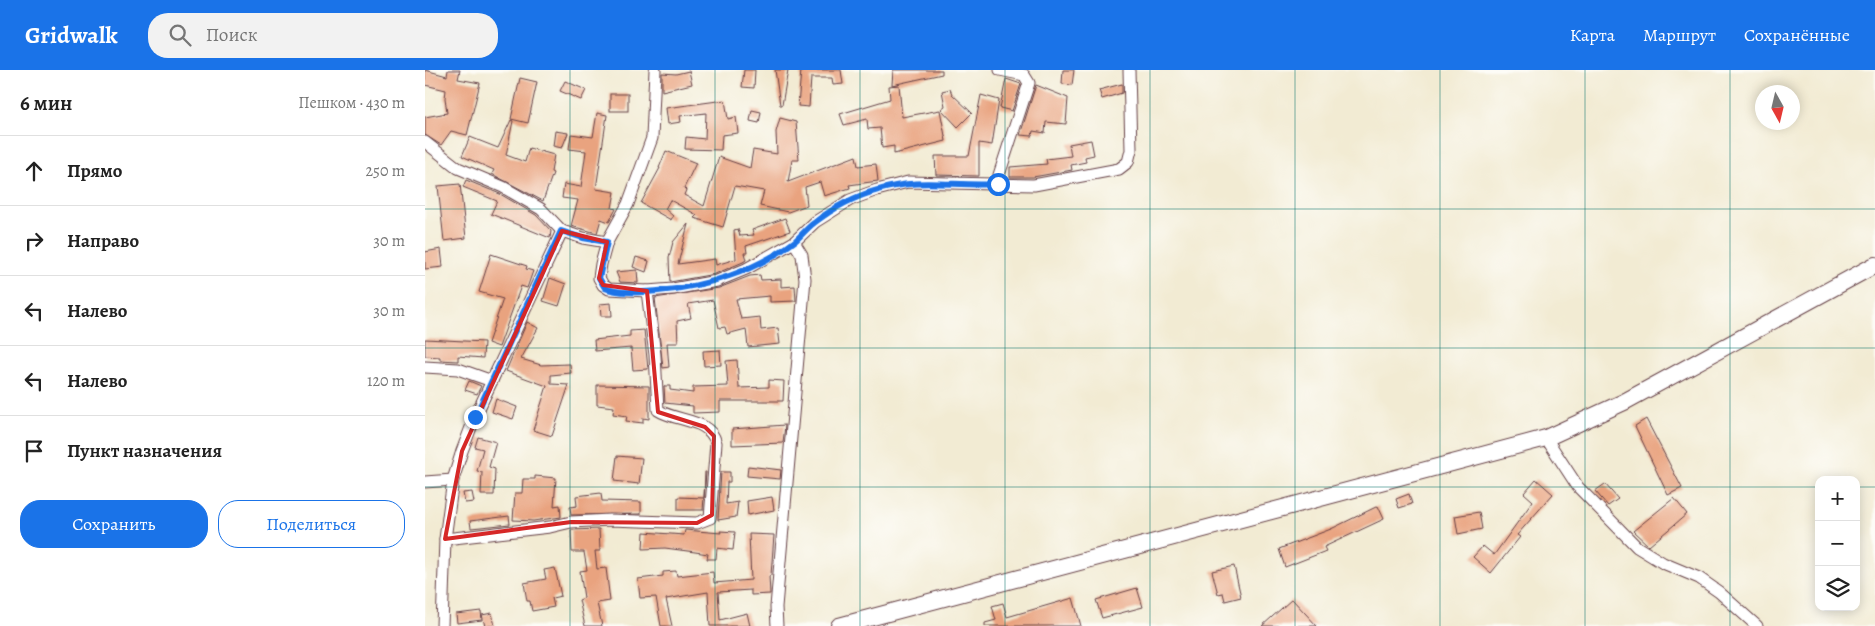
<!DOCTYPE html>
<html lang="ru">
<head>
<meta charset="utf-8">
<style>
  body { margin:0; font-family:Alegreya,serif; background:#f2f2f2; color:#222 }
  .controls { position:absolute; right:15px; bottom:15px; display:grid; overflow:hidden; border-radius:10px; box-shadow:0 2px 12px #0003 }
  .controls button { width:45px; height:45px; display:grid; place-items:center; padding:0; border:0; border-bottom:1px solid #e0e0e0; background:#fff; color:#222; font:25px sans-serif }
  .compass { position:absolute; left:1330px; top:15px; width:45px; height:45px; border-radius:50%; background:#fff; box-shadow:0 2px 12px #0003; rotate:172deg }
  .stop { position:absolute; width:15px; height:15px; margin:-11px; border:4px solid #1a73e8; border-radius:50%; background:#fff }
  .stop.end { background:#1a73e8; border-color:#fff; box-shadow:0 1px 5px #0008 }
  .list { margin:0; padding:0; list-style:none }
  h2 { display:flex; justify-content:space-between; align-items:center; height:65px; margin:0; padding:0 20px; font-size:21px }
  h2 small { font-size:16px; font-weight:400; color:#767676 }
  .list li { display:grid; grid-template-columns:32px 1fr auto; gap:15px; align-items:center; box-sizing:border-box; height:70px; padding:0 20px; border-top:1px solid #e0e0e0 }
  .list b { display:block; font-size:19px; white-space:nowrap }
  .list em { font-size:16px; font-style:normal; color:#767676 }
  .actions { display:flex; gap:10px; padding:15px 20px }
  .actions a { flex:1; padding:11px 0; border:1px solid #1a73e8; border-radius:20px; text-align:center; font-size:18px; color:#1a73e8 }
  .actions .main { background:#1a73e8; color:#fff }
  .icon { flex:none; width:28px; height:28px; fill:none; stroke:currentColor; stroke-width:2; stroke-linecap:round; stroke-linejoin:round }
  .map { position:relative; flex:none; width:1450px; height:556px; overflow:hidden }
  header { display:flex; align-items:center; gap:30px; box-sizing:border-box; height:70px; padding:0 25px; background:#1a73e8; color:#fff }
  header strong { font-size:24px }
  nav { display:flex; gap:28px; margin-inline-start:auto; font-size:18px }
  .search { width:350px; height:45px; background:#f2f2f2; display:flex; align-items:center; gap:12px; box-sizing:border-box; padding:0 18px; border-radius:20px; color:#767676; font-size:19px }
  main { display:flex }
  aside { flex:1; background:#fff }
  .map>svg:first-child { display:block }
</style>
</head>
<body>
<header>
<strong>Gridwalk</strong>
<div class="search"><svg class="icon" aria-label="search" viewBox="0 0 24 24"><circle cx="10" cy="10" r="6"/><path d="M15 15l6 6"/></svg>Поиск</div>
<nav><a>Карта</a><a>Маршрут</a><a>Сохранённые</a></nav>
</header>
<main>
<aside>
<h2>6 мин<small>Пешком · 430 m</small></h2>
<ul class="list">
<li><svg class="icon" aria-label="ahead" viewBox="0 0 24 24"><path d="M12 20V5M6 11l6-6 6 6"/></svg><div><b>Прямо</b></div><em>250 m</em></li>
<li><svg class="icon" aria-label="right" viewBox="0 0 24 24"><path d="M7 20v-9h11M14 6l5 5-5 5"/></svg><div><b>Направо</b></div><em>30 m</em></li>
<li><svg class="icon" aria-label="left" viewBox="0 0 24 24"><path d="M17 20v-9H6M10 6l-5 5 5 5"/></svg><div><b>Налево</b></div><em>30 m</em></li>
<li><svg class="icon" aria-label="left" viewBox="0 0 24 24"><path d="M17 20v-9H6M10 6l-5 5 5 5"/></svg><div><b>Налево</b></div><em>120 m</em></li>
<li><svg class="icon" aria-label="arrive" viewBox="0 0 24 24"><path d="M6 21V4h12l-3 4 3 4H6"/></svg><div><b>Пункт назначения</b></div></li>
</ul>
<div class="actions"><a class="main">Сохранить</a><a>Поделиться</a></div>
</aside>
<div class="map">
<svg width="1450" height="556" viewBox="0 0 1450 556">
  <rect width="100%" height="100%" fill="#fdfcf7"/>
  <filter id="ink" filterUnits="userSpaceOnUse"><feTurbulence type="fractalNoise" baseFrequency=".02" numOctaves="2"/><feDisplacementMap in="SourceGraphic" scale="10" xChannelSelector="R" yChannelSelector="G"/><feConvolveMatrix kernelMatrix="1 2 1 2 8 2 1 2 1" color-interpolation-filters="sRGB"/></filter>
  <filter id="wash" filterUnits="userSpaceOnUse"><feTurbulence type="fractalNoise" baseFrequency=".0096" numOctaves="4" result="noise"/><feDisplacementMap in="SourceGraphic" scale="20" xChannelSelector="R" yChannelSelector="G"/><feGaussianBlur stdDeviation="1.12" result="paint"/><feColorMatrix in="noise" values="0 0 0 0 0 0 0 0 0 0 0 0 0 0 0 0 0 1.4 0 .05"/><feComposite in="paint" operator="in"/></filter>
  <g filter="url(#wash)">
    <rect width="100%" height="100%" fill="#f2ebd3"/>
    <g id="blocks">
      <g fill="#e9a37f">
        <path d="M0 0 22 6 23 0H35L33 9 55 13 42 65 26 61 16 75 0 65V47L22 43 20 28 21 20 0 15Z"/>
        <path d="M319 0H330L329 18 317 17Z"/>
        <path d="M350 0H363L357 35H355Z"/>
        <path d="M376 0H416L418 14 408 15 407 8H386L384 37 373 36Z"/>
        <path d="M468 0H517V4L467 15Z"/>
        <path d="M638 0H649L647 15 637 14Z"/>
        <path d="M264 1 267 14 237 21V3L251 4Z"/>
        <path d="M95 8 112 12 103 53 86 49Z"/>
        <path d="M581 9 596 14 587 41 575 38Z"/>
        <path d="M140 11 161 20 156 30 135 21Z"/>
        <path d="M697 14V23L677 29 674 20Z"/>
        <path d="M474 15 477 47 515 40 521 71 469 84V76L457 78 455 58 443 59 442 49 419 55 415 44 465 29 464 16Z"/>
        <path d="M611 15 643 28 641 54 621 52 620 63 608 61 607 66 595 65Z"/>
        <path d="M525 19 527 24 547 43 533 57 516 39 520 36 517 21Z"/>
        <rect x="185" y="24" width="18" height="17"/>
        <path d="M556 25 574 30 567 75 554 73V106L511 105 510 86H544Z"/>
        <path d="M300 30 303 49 311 47 313 63 297 65 296 80 260 79 261 67 280 69 281 43 255 46 256 52 243 54 241 38Z"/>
        <path d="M327 40 336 42 334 53 325 51Z"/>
        <path d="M172 43 182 45 171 119 190 122 187 138 191 139 184 152 176 149 172 163 146 156 153 130 137 128 139 114 156 117 161 81 144 79 146 64 168 67Z"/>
        <path d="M355 48 371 52 374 90H367L363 112 431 86 433 96 451 94 453 111 424 115 425 118 399 126 395 112 380 117 382 135 363 142 335 136 339 121 310 116 298 157 269 148 272 145 245 130 240 139 248 146 246 150 216 133 235 98H234L241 81 271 93 259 118 261 120 259 125 279 136 294 87 325 98 328 80 352 84 351 62Z"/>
        <path d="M86 50 88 51 81 85 100 92 104 78 129 85 126 102 128 103 118 131 67 104 69 100 37 86 45 67 73 78Z"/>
        <path d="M130 61 143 63 137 78 128 76Z"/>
        <path d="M666 70 669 85 660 87 661 92 646 95 647 100 608 107H585V97L622 94 621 89 646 86 644 74Z"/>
        <path d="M41 110 75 124 111 145 126 161 125 168 66 144 72 131 38 117Z"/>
        <path d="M35 114 41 168 19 171 13 116Z"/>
        <path d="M360 148 365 161 321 176 322 183H319L321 190 318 192 290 204 245 212 244 188 248 172 263 154 253 194 290 189 291 195 311 189 309 160 313 159 315 166 329 165 327 160Z"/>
        <path d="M16 179 18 197 0 199V182Z"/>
        <path d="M66 184 102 196 101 199 108 201 102 218 96 216 74 277 63 273 78 229 54 222Z"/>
        <path d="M211 187 224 191 221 202 208 197Z"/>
        <path d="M212 200 213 213 195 212 191 202Z"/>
        <path d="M335 205 336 210 356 209V217L370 216 371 231 345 232V226L311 229 316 249 335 247 336 260 353 258 355 274 323 277 321 259 302 264 300 257 294 258 288 230 263 234 266 248 252 251 253 273H242L244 297 238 298 230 228 294 218 325 206Z"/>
        <path d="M125 208 141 214 134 236 118 231Z"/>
        <path d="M186 233 187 246H176L175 234Z"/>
        <path d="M102 252 113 258 96 289 116 295 145 294 146 303 126 305V314L144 315 127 366 108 360 122 316 81 301Z"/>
        <path d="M219 260 223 299 208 300 206 278 170 281 169 270 205 266V261Z"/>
        <path d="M0 269 59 272 58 288 33 286V291L15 290V287L0 286Z"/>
        <path d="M295 280 296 295 279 296 278 281Z"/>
        <path d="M312 290 314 318 344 317V310L359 311 358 331H295V342L268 343V336L240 333 239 316H245V320L268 323V317L303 316 301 291Z"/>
        <path d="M44 311 56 316 52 324 40 320Z"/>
        <path d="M172 315 224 316V349L218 348V353L201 351 202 346 188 344 189 337 172 335Z"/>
        <path d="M71 329 92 337 88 349 67 342Z"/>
        <path d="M1221 349 1257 418 1243 425 1210 356Z"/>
        <path d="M360 355 358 373 307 375V359Z"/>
        <path d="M53 367 71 372 64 397 70 399 69 425H56L57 402 52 401 58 379 50 377Z"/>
        <path d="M192 386 217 388 214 414 189 411Z"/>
        <path d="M323 396 356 400 355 409 322 406Z"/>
        <path d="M280 402H281L278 440H253V427L279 428Z"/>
        <path d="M296 402H305V412H302L301 434 313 432 311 447 293 450Z"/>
        <path d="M110 406 131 408 129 436 135 435 136 447 108 451 88 450 90 423H97L98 409H110Z"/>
        <path d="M1111 409 1128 424 1092 465 1095 467 1066 503 1048 487 1058 476 1069 485 1108 431 1099 423Z"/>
        <path d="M1180 414 1193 429 1183 436 1170 421Z"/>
        <path d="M47 422 49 432 40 433 38 423Z"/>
        <path d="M176 423 177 431 216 432V444L146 445 145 437 152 436 151 426Z"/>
        <path d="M984 424 987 434 974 438 971 429Z"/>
        <path d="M347 427 349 440 323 445 322 431Z"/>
        <path d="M1249 428 1262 444 1224 476 1208 461Z"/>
        <path d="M953 436 959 449 899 477 901 481 860 497 854 479 906 459Z"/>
        <path d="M1054 442 1057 459 1033 464 1030 446Z"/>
        <path d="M84 446 85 454 46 458 45 451Z"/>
        <path d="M174 459 175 481H170L172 499 181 498 185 531 172 533 177 556H160L154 530 159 528 155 501 162 500 159 482H147L146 460Z"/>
        <path d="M260 460 296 463 295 461 310 462 308 480 292 478 291 489H282L283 484 270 482 240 478 218 479 219 462 259 465Z"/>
        <path d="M324 464 349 465 346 505 344 506 345 524 326 525V520L293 522 295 550 322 543 325 556H285L283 522 241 529 247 556H236L231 527 215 528 213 509 238 506V502L251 501 252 506 288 502 289 513 326 510Z"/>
        <path d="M809 496 816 527 800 531 798 523 793 524 787 501Z"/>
        <path d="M130 498 136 526 127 528 129 537 107 541 105 531H102L99 513 121 509 119 500Z"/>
        <path d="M712 518 718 537 677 548 671 530Z"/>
        <path d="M648 528 656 556H560V553L571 550 567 536 578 533 582 547Z"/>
        <path d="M867 529 892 556H837Z"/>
        <path d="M56 541 57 550 32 553 31 544Z"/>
        <path d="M67 543 70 556H60L57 545Z"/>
      </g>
    </g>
  </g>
  <g filter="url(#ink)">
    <use href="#blocks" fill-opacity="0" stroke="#633e44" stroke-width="1"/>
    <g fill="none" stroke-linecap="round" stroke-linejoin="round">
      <g stroke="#633e44" stroke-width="13">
        <g id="street">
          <path d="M230 0 227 68 203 134 182 172 176 194 174 208 178 215 184 219 222 221 248 219 292 211 321 199 369 172 390 152 425 130 452 120 483 112 609 115 694 99 703 92 706 80 704 0"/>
          <path d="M0 72 33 98 78 117 116 139 137 161 158 168 182 172"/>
          <path d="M573 114 574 105 604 13 599 5 575 0"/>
          <path d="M0 297 33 299 67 311"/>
          <path d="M1121 368 1153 417 1212 477 1238 493 1274 508 1294 522 1332 556"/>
          <path d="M0 412 28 410"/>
          <path d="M20 469 125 457 146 452 185 450 272 453 285 448 291 373C285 348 251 352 233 340L230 285 222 221"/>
          <path d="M17 556 20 469 28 410 37 381 50 347 137 161"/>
          <path d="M352 556 351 537 380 209 377 185 369 172"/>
        </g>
      </g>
      <g stroke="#633e44" stroke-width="18">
        <path id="secondary" d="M414 556 1121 368 1199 332 1450 195"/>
      </g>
      <use href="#street" stroke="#fff" stroke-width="11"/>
      <use href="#secondary" stroke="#fff" stroke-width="16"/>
    </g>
  </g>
  <g fill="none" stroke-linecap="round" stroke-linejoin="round" filter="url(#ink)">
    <path stroke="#1a73e8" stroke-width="6" d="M50 347 136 161 158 168 182 172 174 208 180 218C194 224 218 222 233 221 280 217 332 201 370 171 377 165 382 158 389 153 408 138 431 126 453 120 496 107 530 117 573 114"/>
  </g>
  <path fill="none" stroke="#d62828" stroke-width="4" stroke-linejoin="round" d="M137 161 182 172 174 208 178 215 222 221 233 342 280 357 289 366 287 445 272 453 146 452 20 469 37 381Z"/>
  <path fill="none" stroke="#0f766e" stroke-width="1" stroke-opacity="0.55" d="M145 0V556M290 0V556M435 0V556M580 0V556M725 0V556M870 0V556M1015 0V556M1160 0V556M1305 0V556M0 139H1450M0 278H1450M0 417H1394M1431 417H1450"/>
</svg>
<div class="controls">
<button>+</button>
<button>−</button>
<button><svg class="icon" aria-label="layers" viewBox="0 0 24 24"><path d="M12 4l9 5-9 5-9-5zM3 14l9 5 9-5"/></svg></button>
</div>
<svg class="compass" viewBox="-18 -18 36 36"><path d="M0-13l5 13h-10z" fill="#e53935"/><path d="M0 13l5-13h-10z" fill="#767676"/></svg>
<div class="stop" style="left:573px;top:114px"></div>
<div class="stop end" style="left:50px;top:347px"></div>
</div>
</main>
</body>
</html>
